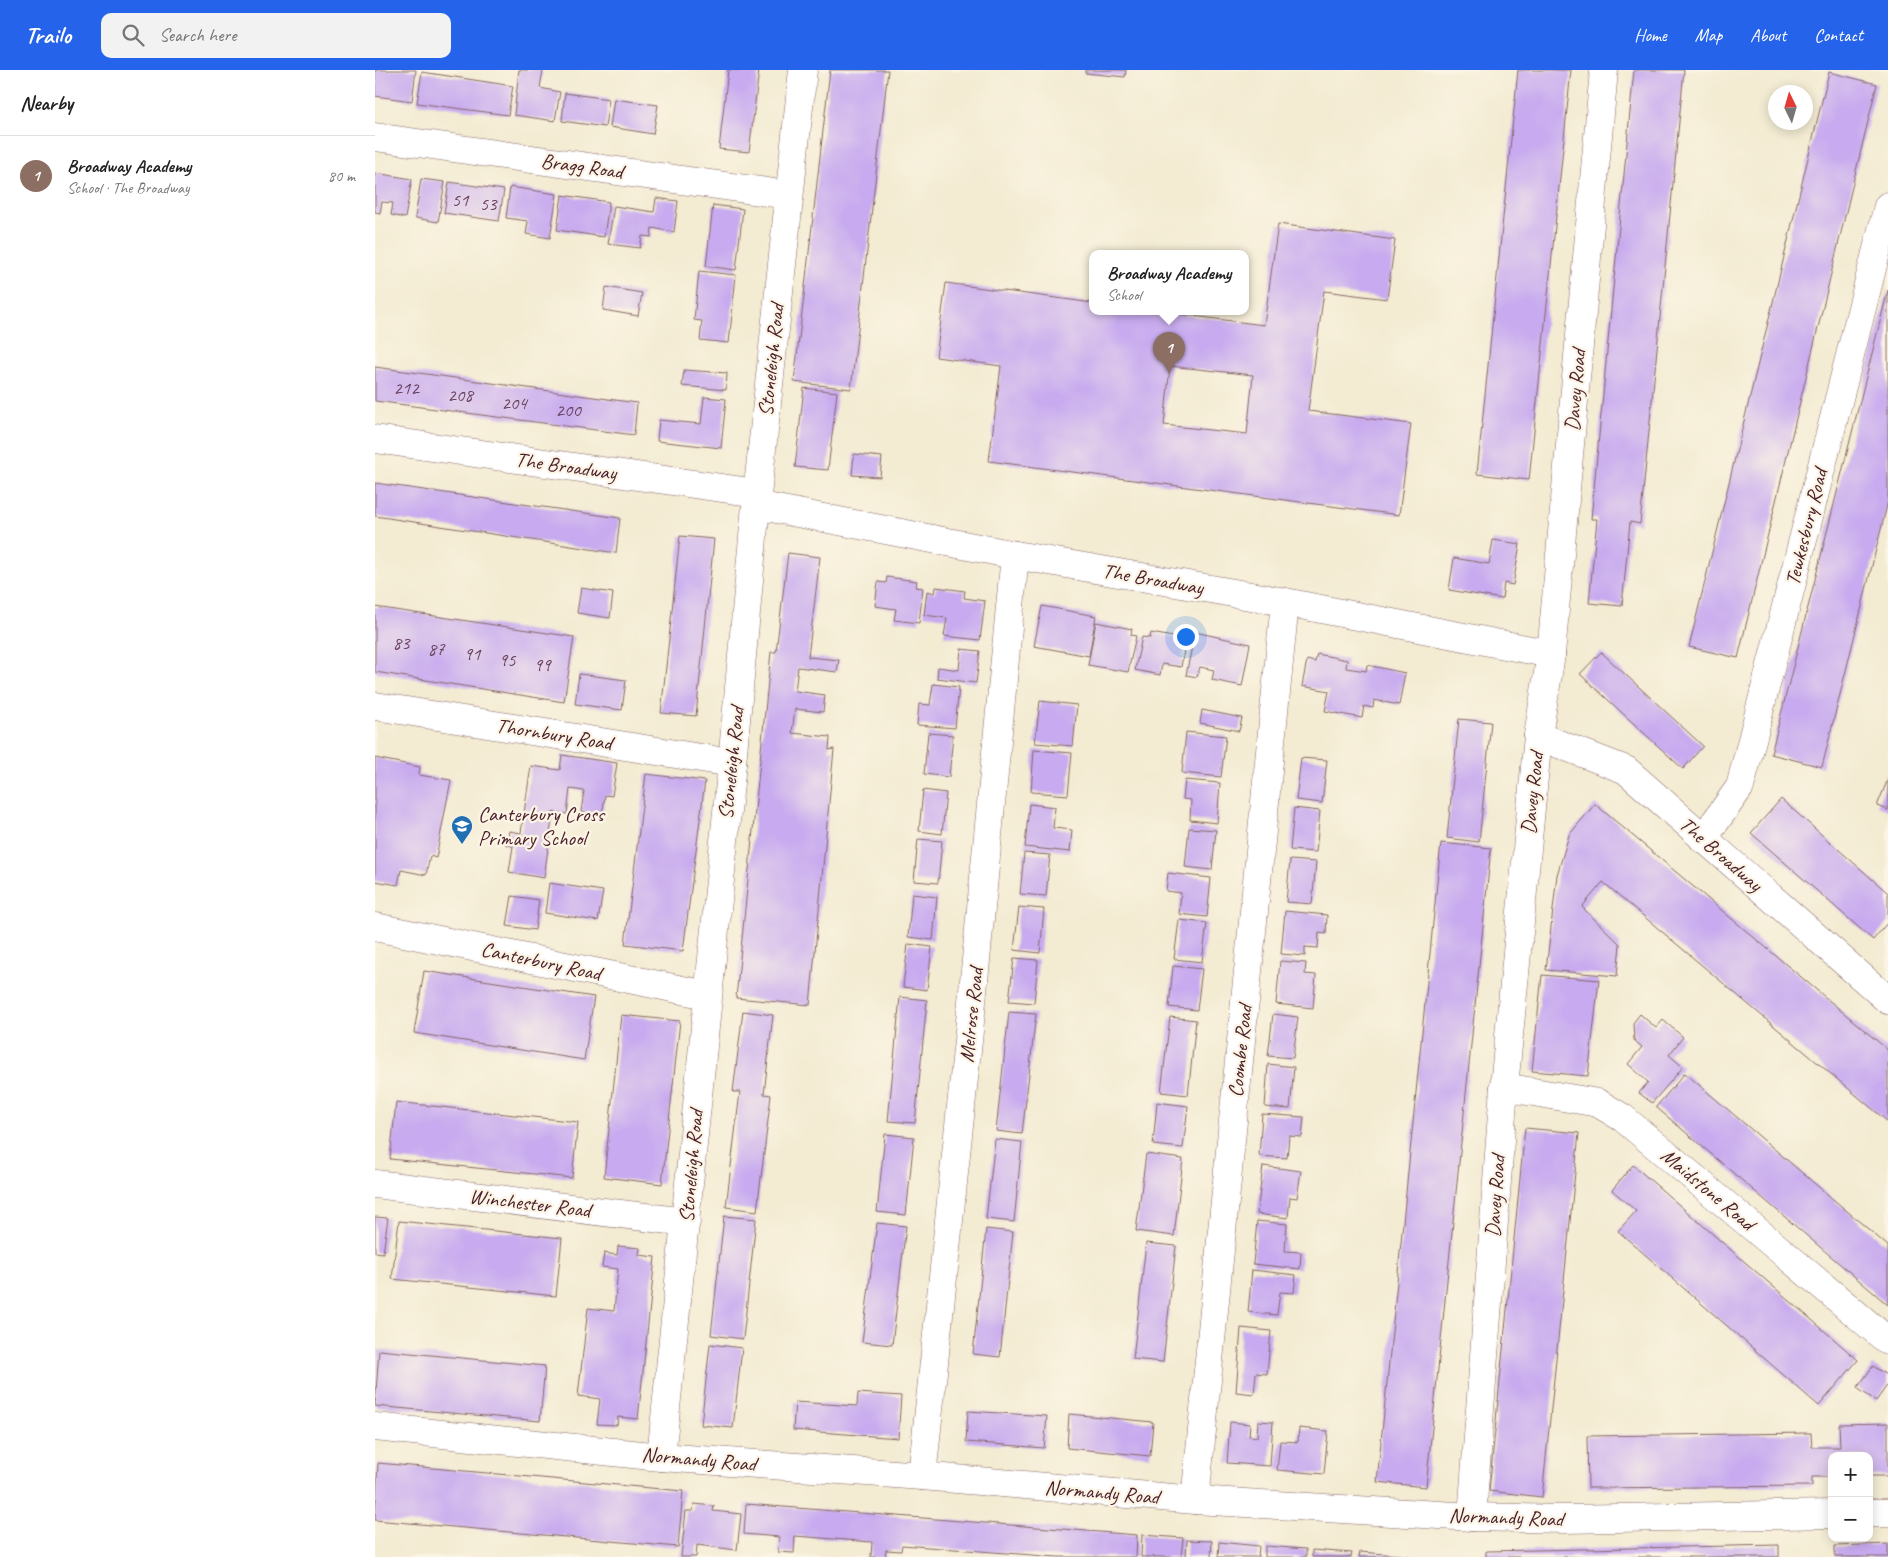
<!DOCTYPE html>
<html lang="en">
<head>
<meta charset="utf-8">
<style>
  body { margin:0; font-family:Caveat,sans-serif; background:#f2f2f2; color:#222 }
  .controls { position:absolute; right:15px; bottom:15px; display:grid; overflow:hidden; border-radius:10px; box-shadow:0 2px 12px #0003 }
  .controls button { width:45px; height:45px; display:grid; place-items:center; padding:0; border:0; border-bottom:1px solid #e0e0e0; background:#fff; color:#222; font:25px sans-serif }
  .compass { position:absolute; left:1393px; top:15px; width:45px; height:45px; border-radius:50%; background:#fff; box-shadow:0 2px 12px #0003; rotate:355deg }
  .you { position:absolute; left:810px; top:566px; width:18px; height:18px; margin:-12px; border:4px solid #fff; border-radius:50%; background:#1a73e8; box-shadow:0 0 0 8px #1a73e833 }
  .badge { display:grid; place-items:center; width:32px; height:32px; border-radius:50%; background:#2563eb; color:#fff; font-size:16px; font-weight:700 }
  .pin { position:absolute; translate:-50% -41px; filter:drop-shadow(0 1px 2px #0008) }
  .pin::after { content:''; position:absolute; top:26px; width:18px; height:15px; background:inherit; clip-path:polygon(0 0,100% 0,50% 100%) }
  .popup { position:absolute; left:714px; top:180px; width:160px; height:65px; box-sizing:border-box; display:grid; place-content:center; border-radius:10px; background:#fff; filter:drop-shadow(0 1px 4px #0005); font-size:16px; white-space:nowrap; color:#767676 }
  .popup b { font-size:19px; color:#222 }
  .popup::after { content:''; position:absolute; left:50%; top:100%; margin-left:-10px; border:10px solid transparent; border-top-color:#fff }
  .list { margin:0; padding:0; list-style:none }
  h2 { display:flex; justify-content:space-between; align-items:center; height:65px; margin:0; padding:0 20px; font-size:21px }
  h2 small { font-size:16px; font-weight:400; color:#767676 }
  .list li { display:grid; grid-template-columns:32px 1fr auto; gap:15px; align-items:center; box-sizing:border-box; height:80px; padding:0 20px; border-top:1px solid #e0e0e0 }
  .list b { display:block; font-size:19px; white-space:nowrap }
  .list p { margin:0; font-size:16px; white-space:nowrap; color:#767676 }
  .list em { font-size:16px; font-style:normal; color:#767676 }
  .icon { flex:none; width:28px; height:28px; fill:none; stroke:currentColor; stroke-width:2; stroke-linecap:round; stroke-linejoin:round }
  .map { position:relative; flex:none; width:1513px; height:1487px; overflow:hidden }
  header { display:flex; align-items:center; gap:30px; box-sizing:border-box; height:70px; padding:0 25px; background:#2563eb; color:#fff }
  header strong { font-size:24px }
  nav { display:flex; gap:28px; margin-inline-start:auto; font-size:18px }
  .search { width:350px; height:45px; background:#f2f2f2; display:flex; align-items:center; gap:12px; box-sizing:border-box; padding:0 18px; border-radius:10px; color:#767676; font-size:19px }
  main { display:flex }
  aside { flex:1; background:#fff }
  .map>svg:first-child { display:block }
</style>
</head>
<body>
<header>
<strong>Trailo</strong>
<div class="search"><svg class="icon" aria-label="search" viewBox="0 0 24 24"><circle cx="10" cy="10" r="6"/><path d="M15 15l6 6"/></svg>Search here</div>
<nav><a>Home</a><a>Map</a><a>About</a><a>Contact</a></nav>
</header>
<main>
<aside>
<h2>Nearby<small></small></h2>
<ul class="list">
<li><span class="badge" style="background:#8d6e63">1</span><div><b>Broadway Academy</b><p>School · The Broadway</p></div><em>80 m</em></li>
</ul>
</aside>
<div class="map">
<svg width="1513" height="1487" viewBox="0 0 1513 1487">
  <rect width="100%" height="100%" fill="#fcf5e5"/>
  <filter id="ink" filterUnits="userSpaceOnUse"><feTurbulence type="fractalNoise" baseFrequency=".02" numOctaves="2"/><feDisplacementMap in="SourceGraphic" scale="10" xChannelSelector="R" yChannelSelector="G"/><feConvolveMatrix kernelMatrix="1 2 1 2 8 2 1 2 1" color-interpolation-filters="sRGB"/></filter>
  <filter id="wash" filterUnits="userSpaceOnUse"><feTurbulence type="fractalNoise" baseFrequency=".0096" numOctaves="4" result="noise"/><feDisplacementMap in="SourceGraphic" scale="20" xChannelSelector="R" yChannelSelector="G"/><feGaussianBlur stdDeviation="1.12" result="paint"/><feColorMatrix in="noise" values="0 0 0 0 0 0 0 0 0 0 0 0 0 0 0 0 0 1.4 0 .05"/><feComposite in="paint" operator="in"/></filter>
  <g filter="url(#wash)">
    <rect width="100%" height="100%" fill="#f3ebd2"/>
    <g id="blocks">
      <g fill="#c7aaef" fill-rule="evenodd">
        <path d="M0 0H41L37 31 0 26Z"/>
        <path d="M144 0H168L165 18 185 22 180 51 139 45Z"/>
        <path d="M353 0H384L374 82 344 79Z"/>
        <path d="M455 0H513L476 319 419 312Z"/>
        <path d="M710 0H751L750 7 710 3Z"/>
        <path d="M1143 0H1196L1154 410 1102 404Z"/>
        <path d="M1259 0H1309L1265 454 1255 452 1247 536 1214 533 1222 449H1216Z"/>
        <path d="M47 2 138 16 133 45 42 33Z"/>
        <path d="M1454 2 1502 14 1363 588 1314 577Z"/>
        <path d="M190 23 234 29 230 57 187 51Z"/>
        <path d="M239 29 283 35 278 64 235 57Z"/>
        <path d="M0 103 37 109 30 148 16 145 18 133 7 132 5 143 0 142Z"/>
        <path d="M46 109 70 112 63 152 40 148Z"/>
        <path d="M74 112 129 120 124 151 69 143Z"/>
        <path d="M135 117 182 124 175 168 151 164 153 151 131 148Z"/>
        <path d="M187 125 234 132 229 167 182 160Z"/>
        <path d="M281 128 303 131 299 162 277 158 276 167 267 166 265 178 233 174 239 136 279 142Z"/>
        <path d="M338 135 368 139 361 200 331 196Z"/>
        <path d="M903 154 1020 170 1012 229 949 221 933 341 1036 354 1024 445 614 391 626 296 561 287 571 213 718 233V242H786L889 255ZM795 296 878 305 872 364 789 355Z"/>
        <path d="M324 201 361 205 354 273 325 270 327 251 319 250Z"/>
        <path d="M231 217 267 223 263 246 228 240Z"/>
        <path d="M1513 220V431L1447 697 1396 684Z"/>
        <path d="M0 297 262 333 259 365 0 331Z"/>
        <path d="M309 300 352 303 351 320 307 316Z"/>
        <path d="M429 318 462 322 453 400 420 397Z"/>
        <path d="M329 327 351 329 346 378 282 371 284 350 326 354Z"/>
        <path d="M479 384 507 387 505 407 477 405Z"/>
        <path d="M0 413 245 448 241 483 0 446Z"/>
        <path d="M305 466 339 469 321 646 286 643Z"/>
        <path d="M1118 470 1145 474 1138 515 1129 513 1127 529 1074 520 1079 488 1114 494Z"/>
        <path d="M413 483 445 487 433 587 464 590 462 602 423 597 420 621 450 625 448 642 420 639 417 663 455 667 454 680 459 679 435 935 361 928 396 582H401Z"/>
        <path d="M512 507 542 511 541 517 548 518 544 553 519 550 521 539 500 536 503 512 511 513Z"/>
        <path d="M561 517 590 521 589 528 610 531 605 570 569 566 572 548 549 545 552 521 560 523Z"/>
        <path d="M206 518 238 523 235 548 202 543Z"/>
        <path d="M667 536 721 546 714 586 659 576Z"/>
        <path d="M0 537 199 567 189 632 0 602Z"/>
        <path d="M721 552 757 559 756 565 761 566 753 602 713 595Z"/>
        <path d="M820 562 875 574 867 616 837 610 839 600 825 597 822 607 811 605Z"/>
        <path d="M776 563 804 568 803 574 810 575 806 597 787 594 785 605 760 600 767 567 775 568Z"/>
        <path d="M586 579 605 581 601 613 562 608 563 597 584 600Z"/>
        <path d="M1226 582 1328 676 1308 699 1205 604Z"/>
        <path d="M942 584 972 590 971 598 991 601 992 595 1030 603 1024 635 999 630 998 638 989 636 987 648 950 641 954 621 927 616 932 590 940 592Z"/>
        <path d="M204 604 251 610 247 640 200 634Z"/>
        <path d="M558 614 584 617 580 658 542 655 544 634 555 635Z"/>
        <path d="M665 631 702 635 698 676 660 673Z"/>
        <path d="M827 640 867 648 864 661 825 653Z"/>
        <path d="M1084 649 1116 652 1104 772 1072 768Z"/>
        <path d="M811 662 851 666 846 707 807 703Z"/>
        <path d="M553 663 578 665 574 707 549 704Z"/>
        <path d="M659 680 697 683 693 725 656 722Z"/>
        <path d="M187 685 242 693 237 726 230 725 227 746 206 742 209 721 195 719 192 744 178 742 169 808 134 802 138 776 131 775 134 761 146 763 156 696 185 700Z"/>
        <path d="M0 688 45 697 44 705 76 710 61 788 55 786 51 805 26 800 23 815 0 811Z"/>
        <path d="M926 688 952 690 947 733 921 730Z"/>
        <path d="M271 704 330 711 308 881 250 874Z"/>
        <path d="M1513 709V740L1502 736Z"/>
        <path d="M810 710 845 713 842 753 815 750 816 730 808 729Z"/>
        <path d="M548 720 571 723 567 764 544 761Z"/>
        <path d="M1406 729 1513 823V852L1498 870 1376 763Z"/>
        <path d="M654 734 680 737 678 758 697 760 695 782 650 777Z"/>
        <path d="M1220 734 1513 980V1052L1228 812 1207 837 1245 874 1242 906 1171 900 1182 805 1194 765Z"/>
        <path d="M919 738 945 741 941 782 915 780Z"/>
        <path d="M814 758 841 760 837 800 810 797Z"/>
        <path d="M543 769 567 771 563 813 539 811Z"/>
        <path d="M1066 773 1116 778 1051 1417 1002 1412Z"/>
        <path d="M649 783 675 785 671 826 645 824Z"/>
        <path d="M915 790 941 792 937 834 911 832Z"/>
        <path d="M793 803 836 808 832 847 804 844 806 823 791 821Z"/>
        <path d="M174 813 228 821 223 851 170 843Z"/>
        <path d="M537 824 562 827 558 870 533 867Z"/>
        <path d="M137 826 164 830 160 860 132 856Z"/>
        <path d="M644 837 669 839 665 883 639 880Z"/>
        <path d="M910 841 952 845 951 864 944 863 943 878 930 877V886L906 884Z"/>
        <path d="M804 850 832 853 827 892 799 889Z"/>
        <path d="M533 874 557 877 552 920 528 917Z"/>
        <path d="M639 888 663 890 659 933 634 931Z"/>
        <path d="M905 891 931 893 930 904 941 905 938 938 901 934Z"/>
        <path d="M798 896 827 899 822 940 794 937Z"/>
        <path d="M49 901 219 927 209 990 39 963Z"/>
        <path d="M1167 905 1224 910 1213 1006 1157 1001Z"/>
        <path d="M525 927 552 930 540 1053 513 1051Z"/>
        <path d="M368 941 398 945 389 1024 396 1025 382 1141 351 1137 365 1022H358Z"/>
        <path d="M634 942 661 944 647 1064 621 1061Z"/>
        <path d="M898 944 923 947 918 988 893 986Z"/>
        <path d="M1265 944 1281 958 1288 950 1308 967 1294 985 1308 997 1277 1033 1264 1023 1273 1012 1253 994 1267 977 1259 970 1258 953Z"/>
        <path d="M246 945 305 951 287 1114 229 1107Z"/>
        <path d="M795 947 821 950 813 1025 786 1022Z"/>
        <path d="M893 994 919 997 915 1039 890 1037Z"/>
        <path d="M1310 1003 1513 1176V1235L1281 1037Z"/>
        <path d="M21 1032 203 1052 197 1108 15 1089Z"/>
        <path d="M782 1032 813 1036 808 1078 778 1075Z"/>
        <path d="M887 1044 929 1047 927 1067 914 1066 912 1088 884 1086Z"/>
        <path d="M1150 1058 1204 1063 1167 1427 1114 1421Z"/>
        <path d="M510 1064 539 1067 531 1145 502 1142Z"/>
        <path d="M620 1069 647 1072 639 1152 611 1149Z"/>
        <path d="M771 1084 808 1089 799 1166 761 1161Z"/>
        <path d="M1258 1095 1483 1290 1444 1336 1243 1161 1261 1141 1237 1120Z"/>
        <path d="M888 1096 926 1101 922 1128 915 1127 913 1148 882 1144Z"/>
        <path d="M349 1146 381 1149 368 1269 336 1265Z"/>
        <path d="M0 1147 13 1148 8 1183 0 1182Z"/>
        <path d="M24 1151 187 1168 181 1226 17 1209Z"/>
        <path d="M882 1151 912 1154 910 1181 926 1182 925 1199 878 1194Z"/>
        <path d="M502 1153 531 1156 517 1275 487 1272Z"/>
        <path d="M611 1159 638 1162 625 1287 598 1284Z"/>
        <path d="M771 1173 801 1176 788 1292 758 1289Z"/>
        <path d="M243 1176 265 1178 264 1185 280 1187 263 1349 243 1347 242 1355 222 1354 225 1329 203 1326 213 1238 239 1241 243 1199 227 1197 229 1183 242 1185Z"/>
        <path d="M877 1200 921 1205 919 1223 905 1222 902 1245 873 1242Z"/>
        <path d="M866 1258 896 1261 892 1304 881 1303 879 1324 861 1322Z"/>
        <path d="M335 1274 367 1278 358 1358 326 1355Z"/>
        <path d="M4 1280 170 1296 165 1351 0 1336Z"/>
        <path d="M1498 1296 1513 1306V1314L1501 1331 1482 1318Z"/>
        <path d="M483 1323 526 1326 523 1368 418 1360 420 1332 482 1336Z"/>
        <path d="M593 1341 672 1346 669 1378 591 1372Z"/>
        <path d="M694 1344 778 1352 775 1386 692 1378Z"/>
        <path d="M883 1351 898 1352 895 1396 852 1393 855 1352 875 1354 874 1366 882 1367Z"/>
        <path d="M1513 1353V1406H1494V1386H1457V1407H1437V1416L1213 1418 1212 1366 1436 1363 1437 1377H1465L1464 1354Z"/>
        <path d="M924 1358 953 1361 949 1404 902 1400 905 1371 923 1372Z"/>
        <path d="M3 1393 308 1421 303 1477 0 1450Z"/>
        <path d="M319 1434 339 1436 338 1441 366 1444 362 1480 322 1475 321 1487H306L311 1441H318Z"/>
        <path d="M371 1434 762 1465 761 1487H683L527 1475 526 1481 511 1480 510 1487H496L497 1472 420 1466 419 1483 403 1482 404 1467 369 1464Z"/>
        <path d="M767 1465 808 1468 806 1487H766Z"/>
        <path d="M812 1470 837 1471 836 1487H811Z"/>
        <path d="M844 1472 884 1476 883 1487H843Z"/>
        <path d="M1513 1474V1487H1460V1476Z"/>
        <path d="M1404 1475V1487H1111V1481Z"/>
        <path d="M890 1476 931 1479V1487H890Z"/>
        <path d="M937 1480 977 1483 976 1487H937Z"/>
        <path d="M985 1482 1035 1486V1487H984Z"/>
      </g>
    </g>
  </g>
  <g filter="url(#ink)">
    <use href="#blocks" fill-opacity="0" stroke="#856665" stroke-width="1"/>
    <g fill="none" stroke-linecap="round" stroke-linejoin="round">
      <g stroke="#856665" stroke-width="29">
        <g id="minor">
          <path d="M0 67 413 125"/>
          <path d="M0 369 382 423"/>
          <path d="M381 435 640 485 910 532 1176 584"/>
          <path d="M0 636 357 693"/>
          <path d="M1163 666 1251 700 1513 930"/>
          <path d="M1328 769 1365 717 1513 136"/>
          <path d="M0 857 332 925"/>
          <path d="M1129 1017 1223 1033 1248 1048 1513 1271"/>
          <path d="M0 1114 311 1152"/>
          <path d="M0 1357 286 1387 547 1406 820 1430 1097 1447 1190 1449 1457 1444"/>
          <path d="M286 1387 357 693 381 435 428 0"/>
          <path d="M547 1406 596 942 640 485"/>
          <path d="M820 1430 910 532"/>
          <path d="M1494 1443H1513"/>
          <path d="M1097 1447 1129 1017 1163 666 1176 584 1229 0"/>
        </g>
      </g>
      <use href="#minor" stroke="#fff" stroke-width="28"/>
    </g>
  </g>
  <defs>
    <g id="school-pin" transform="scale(1.125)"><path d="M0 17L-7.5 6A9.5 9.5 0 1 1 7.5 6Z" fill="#1f6fb2" stroke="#fcf5e5"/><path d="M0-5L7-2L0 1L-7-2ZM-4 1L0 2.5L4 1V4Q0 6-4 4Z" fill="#fff"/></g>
  </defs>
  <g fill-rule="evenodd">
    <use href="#school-pin" x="87" y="756"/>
  </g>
  <g text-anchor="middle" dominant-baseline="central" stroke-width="4.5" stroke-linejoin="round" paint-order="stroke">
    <g font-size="19" fill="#69425c">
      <text x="85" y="130">51</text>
      <text x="113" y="134">53</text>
      <text x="31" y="318">212</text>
      <text x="85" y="325">208</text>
      <text x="139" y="333">204</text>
      <text x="193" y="340">200</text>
      <text x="26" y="573">83</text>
      <text x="61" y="579">87</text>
      <text x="97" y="584">91</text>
      <text x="132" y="590">95</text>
      <text x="167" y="595">99</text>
    </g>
    <g font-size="21" fill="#4a1f2b" stroke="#fcf5e5">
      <text transform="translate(207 96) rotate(8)">Bragg Road</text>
      <text transform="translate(396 290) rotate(-84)">Stoneleigh Road</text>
      <text transform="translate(1200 320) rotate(-85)">Davey Road</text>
      <text transform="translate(191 396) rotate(8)">The Broadway</text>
      <text transform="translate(1431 457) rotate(-76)">Tewkesbury Road</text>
      <text transform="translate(778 509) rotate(10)">The Broadway</text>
      <text transform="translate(179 664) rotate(9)">Thornbury Road</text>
      <text transform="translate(356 693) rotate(-84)">Stoneleigh Road</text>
      <text transform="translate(1157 723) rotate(-84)">Davey Road</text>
      <text transform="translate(1346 784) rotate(41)">The Broadway</text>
      <text transform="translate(166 891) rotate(12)">Canterbury Road</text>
      <text transform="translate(596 945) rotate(-84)">Melrose Road</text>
      <text transform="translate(865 981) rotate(-84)">Coombe Road</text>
      <text transform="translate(316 1096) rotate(-85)">Stoneleigh Road</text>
      <text transform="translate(1333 1119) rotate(40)">Maidstone Road</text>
      <text transform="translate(1120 1126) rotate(-86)">Davey Road</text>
      <text transform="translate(155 1133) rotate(7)">Winchester Road</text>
      <text transform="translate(324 1389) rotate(5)">Normandy Road</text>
      <text transform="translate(727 1422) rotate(5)">Normandy Road</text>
      <text transform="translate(1131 1447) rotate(2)">Normandy Road</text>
    </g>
    <g font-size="21" fill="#4a1f2b" stroke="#fcf5e5" text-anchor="start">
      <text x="103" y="744">Canterbury Cross<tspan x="103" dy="24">Primary School</tspan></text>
    </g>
  </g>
</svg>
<div class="controls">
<button>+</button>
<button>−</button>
</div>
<svg class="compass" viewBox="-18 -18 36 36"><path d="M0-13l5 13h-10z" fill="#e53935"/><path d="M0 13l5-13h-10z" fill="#767676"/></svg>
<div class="you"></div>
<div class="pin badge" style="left:794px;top:303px;background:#8d6e63">1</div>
<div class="popup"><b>Broadway Academy</b>School</div>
</div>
</main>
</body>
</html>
